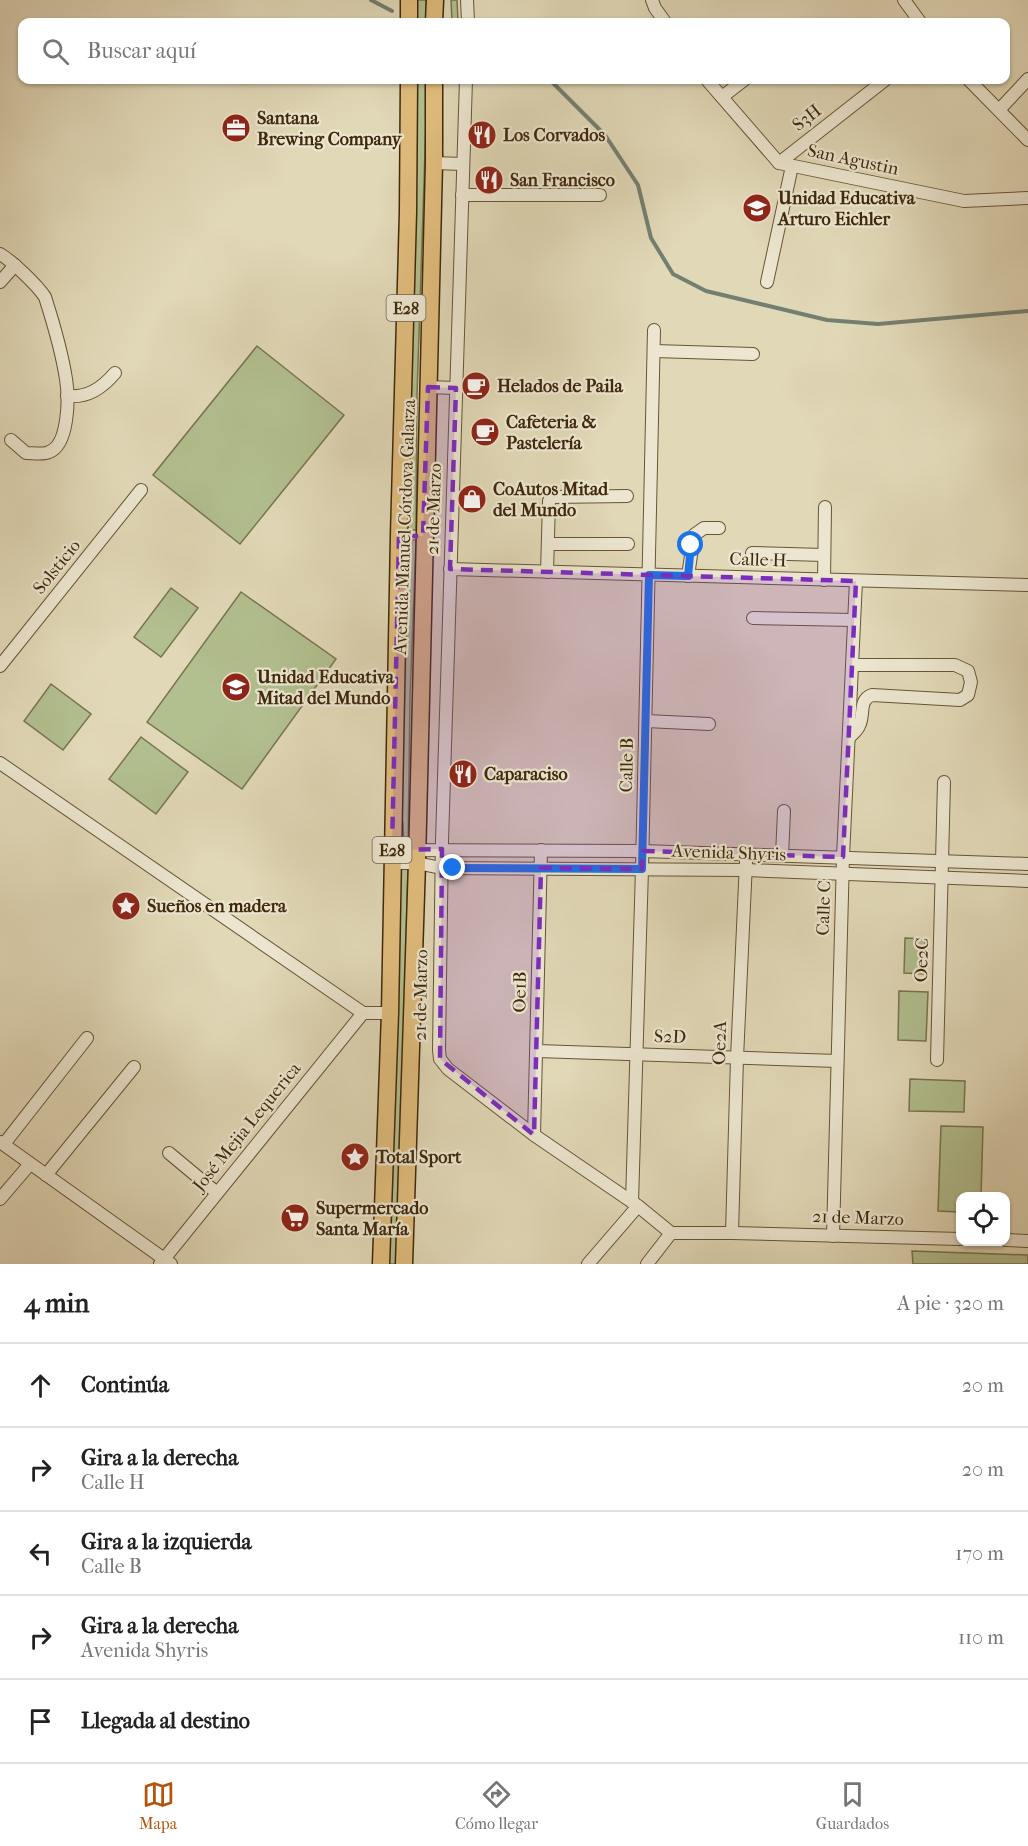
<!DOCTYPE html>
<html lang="es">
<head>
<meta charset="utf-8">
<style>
  body { margin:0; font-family:"IM FELL French Canon",serif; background:#f2f2f2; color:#222 }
  .controls { position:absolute; right:18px; bottom:18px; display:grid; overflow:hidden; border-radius:12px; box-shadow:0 2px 4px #0004 }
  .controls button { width:54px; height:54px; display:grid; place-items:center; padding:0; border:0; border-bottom:2px solid #e0e0e0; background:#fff; color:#222; font:30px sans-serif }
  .stop { position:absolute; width:18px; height:18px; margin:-14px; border:4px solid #1a73e8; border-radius:50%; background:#fff }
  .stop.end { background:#1a73e8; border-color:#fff; box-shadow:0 2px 6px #0008 }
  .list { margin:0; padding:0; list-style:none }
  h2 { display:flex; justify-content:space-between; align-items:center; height:78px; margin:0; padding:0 24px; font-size:26px }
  h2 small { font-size:20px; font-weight:400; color:#767676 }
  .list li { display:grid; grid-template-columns:39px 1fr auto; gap:18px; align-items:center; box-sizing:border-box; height:84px; padding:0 24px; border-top:2px solid #e0e0e0 }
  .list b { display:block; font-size:22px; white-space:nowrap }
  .list p { margin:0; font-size:20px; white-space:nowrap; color:#767676 }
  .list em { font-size:20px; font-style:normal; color:#767676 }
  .icon { flex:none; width:33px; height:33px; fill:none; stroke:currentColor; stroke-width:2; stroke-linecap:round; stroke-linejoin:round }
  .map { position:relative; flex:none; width:1028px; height:1264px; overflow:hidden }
  .search { position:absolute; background:#fff; box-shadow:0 2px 4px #0004; left:18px; right:18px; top:18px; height:66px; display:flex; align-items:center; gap:15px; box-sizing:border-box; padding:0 21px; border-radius:12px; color:#767676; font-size:22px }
  .sheet { height:498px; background:#fff }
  nav { display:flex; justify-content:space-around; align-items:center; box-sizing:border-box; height:84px; border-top:2px solid #e0e0e0; background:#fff; font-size:16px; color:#767676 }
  nav a { display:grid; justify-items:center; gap:3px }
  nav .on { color:#b45309 }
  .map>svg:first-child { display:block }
</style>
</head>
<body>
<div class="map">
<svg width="1028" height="1264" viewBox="0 0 1028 1264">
  <rect width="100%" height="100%" fill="#e1d8b7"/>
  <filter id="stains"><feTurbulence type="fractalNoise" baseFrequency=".00333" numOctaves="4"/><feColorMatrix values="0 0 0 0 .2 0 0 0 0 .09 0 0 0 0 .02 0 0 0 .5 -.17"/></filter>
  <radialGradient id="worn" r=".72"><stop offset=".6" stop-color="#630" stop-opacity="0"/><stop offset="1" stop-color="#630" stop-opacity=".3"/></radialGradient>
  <g fill="#b2bf8f" stroke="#78744e" stroke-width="1.5">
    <rect x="416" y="0" width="10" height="22"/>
    <path d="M451 0H457L458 22H452Z"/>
    <path d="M417 80H426V120L417 395 416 530H405L416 173Z"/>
    <path d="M257 346 344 415 240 544 153 475Z"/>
    <path d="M405 540H416L410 698 408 848H404L403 823 401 817Z"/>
    <path d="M171 588 198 608 161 657 134 637Z"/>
    <path d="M241 592 336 659 242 789 147 722Z"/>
    <path d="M51 684 91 714 63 750 24 721Z"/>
    <path d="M141 737 188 772 156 814 109 779Z"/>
    <path d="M408 867 398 1264H388L400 868Z"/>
    <path d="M905 938 925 939 924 974 904 973Z"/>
    <path d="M899 991 928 992 926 1041 898 1040Z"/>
    <path d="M910 1079 965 1081 964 1112 909 1111Z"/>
    <path d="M941 1126 983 1127 981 1196H960V1212L938 1211Z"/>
    <path d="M912 1251 1028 1255V1264H913Z"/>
  </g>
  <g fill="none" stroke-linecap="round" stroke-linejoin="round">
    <g stroke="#737f70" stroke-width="4">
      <path d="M371 0 392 11"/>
      <path d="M550 80 605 135 638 185 651 238 673 274 706 291 827 320 878 324 1028 311"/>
    </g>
    <g stroke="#685437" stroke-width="14">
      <g id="minor">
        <path d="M467 0 468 22"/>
        <path d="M652 0 655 8 665 22"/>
        <path d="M904 0 920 22"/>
        <path d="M466 80 442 841 439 1050 440 1059 448 1069 534 1135 638 1206 671 1233H732L960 1239"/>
        <path d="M707 80 779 163 964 201 1028 198"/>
        <path d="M969 80 1028 140"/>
        <path d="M722 97 744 80"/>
        <path d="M999 110 1028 79"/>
        <path d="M434 163 463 164"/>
        <path d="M779 163 885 80"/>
        <path d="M462 195H600"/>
        <path d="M0 254C12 261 37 285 45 297 53 322 62 353 66 379 69 397 69 445 49 452 43 455 33 453 26 453L11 440"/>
        <path d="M0 282 15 265"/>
        <path d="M767 282 792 166"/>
        <path d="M654 351 753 354"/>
        <path d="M428 387 456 388"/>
        <path d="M67 396C88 398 102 388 115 373"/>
        <path d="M548 544H628"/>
        <path d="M752 553 824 555"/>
        <path d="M450 569 1028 585"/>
        <path d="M547 572 549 501 552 497 627 496"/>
        <path d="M688 576 694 535 704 528H719"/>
        <path d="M824 580 825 507"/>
        <path d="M753 618 854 620"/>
        <path d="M0 666 141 490"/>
        <path d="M646 721 709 724"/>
        <path d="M849 738C852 734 857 731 859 726 865 715 858 700 872 695L960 700 968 695 971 682 968 671 955 665H852"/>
        <path d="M0 763 363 1013H390"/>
        <path d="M392 850 643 851 1028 864"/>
        <path d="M782 855 784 811"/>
        <path d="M393 863H417L441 868 746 870 1028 881"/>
        <path d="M537 1051 837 1061"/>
        <path d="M937 1060 944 782"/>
        <path d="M534 1135 541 850"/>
        <path d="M0 1142 171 1264"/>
        <path d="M4 1144 87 1038"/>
        <path d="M169 1153 217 1193"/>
        <path d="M46 1175 134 1067"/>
        <path d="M0 1199 30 1164"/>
        <path d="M632 1202 642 869 654 330"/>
        <path d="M732 1233 737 1058 746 862"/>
        <path d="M833 1236 843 857 856 581"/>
        <path d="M1006 1240 1028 1241"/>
        <path d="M160 1264 363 1013"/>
        <path d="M588 1264 638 1206"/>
        <path d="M647 1264 671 1233"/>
      </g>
    </g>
    <g stroke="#3f280c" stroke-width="19">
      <g id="major">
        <path d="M409 22V0"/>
        <path d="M434 22 435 0"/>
        <path d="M381 1264 390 1013 399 536 408 212 409 80"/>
        <path d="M404 1264 417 863 434 163V80"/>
      </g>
    </g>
    <use href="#minor" stroke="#ece6d0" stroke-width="12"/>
    <use href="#major" stroke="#e0bc7c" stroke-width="16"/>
  </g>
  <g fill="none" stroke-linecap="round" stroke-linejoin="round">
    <path stroke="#1a73e8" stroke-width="8" d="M453 868 642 869 649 575 688 576 691 545"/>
  </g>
  <path fill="#7b2cbf" fill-opacity="0.2" stroke="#7b2cbf" stroke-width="4.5" stroke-dasharray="12 8" stroke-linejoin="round" d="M428 387 456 388 450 569 856 581 843 857 643 851 642 869 541 868 534 1135 440 1059 442 849 392 850 399 536H423Z"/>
  <defs>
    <g id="office-disc" transform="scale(1.5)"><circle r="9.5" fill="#8f2418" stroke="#ece6d0"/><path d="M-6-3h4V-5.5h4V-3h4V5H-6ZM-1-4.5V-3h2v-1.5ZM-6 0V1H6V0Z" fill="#fff"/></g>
    <g id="restaurant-disc" transform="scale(1.5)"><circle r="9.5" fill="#8f2418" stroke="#ece6d0"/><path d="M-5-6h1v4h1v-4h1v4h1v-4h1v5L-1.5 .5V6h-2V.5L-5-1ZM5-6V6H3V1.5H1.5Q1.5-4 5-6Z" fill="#fff"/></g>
    <g id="school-disc" transform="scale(1.5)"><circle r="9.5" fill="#8f2418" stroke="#ece6d0"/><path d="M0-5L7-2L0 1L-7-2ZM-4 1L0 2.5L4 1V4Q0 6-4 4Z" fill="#fff"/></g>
    <g id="cafe-disc" transform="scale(1.5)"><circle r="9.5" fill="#8f2418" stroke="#ece6d0"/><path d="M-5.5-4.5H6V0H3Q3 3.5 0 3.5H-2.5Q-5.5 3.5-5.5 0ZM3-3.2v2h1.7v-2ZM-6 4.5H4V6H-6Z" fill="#fff"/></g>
    <g id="shop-disc" transform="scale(1.5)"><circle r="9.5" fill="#8f2418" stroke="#ece6d0"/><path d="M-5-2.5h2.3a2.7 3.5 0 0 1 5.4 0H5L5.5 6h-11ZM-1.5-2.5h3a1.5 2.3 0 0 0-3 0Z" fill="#fff"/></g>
    <g id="university-disc" transform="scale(1.5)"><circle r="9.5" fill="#8f2418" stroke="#ece6d0"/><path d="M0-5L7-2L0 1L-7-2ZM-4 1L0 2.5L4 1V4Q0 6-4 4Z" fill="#fff"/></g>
    <g id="sight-disc" transform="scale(1.5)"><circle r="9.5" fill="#8f2418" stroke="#ece6d0"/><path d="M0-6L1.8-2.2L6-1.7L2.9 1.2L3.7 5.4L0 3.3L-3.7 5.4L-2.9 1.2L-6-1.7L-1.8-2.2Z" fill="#fff"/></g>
    <g id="supermarket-disc" transform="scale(1.5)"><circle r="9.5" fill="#8f2418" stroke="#ece6d0"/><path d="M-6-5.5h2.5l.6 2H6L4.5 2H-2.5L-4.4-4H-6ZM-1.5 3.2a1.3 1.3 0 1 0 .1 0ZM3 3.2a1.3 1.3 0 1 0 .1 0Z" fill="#fff"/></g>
  </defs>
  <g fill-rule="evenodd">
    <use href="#office-disc" x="236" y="128"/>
    <use href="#restaurant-disc" x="482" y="135"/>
    <use href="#restaurant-disc" x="489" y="180"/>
    <use href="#school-disc" x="757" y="208"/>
    <use href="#cafe-disc" x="476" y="386"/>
    <use href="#cafe-disc" x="485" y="432"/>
    <use href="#shop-disc" x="472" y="499"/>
    <use href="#university-disc" x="236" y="687"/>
    <use href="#restaurant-disc" x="463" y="774"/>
    <use href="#sight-disc" x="126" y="906"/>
    <use href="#sight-disc" x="355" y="1157"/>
    <use href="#supermarket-disc" x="295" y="1218"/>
  </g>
  <g text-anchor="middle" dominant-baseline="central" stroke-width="4.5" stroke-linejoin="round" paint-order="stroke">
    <g fill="#ece6d0" stroke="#736147" stroke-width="1.5">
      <rect x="386.5" y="295" width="39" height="26" rx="4.5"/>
      <rect x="372.5" y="837" width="39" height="26" rx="4.5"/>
    </g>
    <g font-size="16" font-weight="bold" fill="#3f280c">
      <text x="406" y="308">E28</text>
      <text x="392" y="850">E28</text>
    </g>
    <g font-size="18" font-weight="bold" fill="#3f280c" stroke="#ece6d0" text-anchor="start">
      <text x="257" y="118">Santana<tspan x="257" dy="21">Brewing Company</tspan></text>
      <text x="503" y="135">Los Corvados</text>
      <text x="510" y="180">San Francisco</text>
      <text x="778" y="198">Unidad Educativa<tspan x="778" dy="21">Arturo Eichler</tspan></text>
      <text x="497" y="386">Helados de Paila</text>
      <text x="506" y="422">Cafeteria &amp;<tspan x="506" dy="21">Pastelería</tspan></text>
      <text x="493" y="489">CoAutos Mitad<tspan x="493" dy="21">del Mundo</tspan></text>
      <text x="257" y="677">Unidad Educativa<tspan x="257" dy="21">Mitad del Mundo</tspan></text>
      <text x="484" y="774">Caparaciso</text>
      <text x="147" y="906">Sueños en madera</text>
      <text x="376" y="1157">Total Sport</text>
      <text x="316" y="1208">Supermercado<tspan x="316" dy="21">Santa María</tspan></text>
    </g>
    <g font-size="18" fill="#3f280c" stroke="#ece6d0">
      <text transform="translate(807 118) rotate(-38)">S3H</text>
      <text transform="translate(853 160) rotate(12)">San Agustin</text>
      <text transform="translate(434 509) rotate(-88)">21 de Marzo</text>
      <text transform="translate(405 527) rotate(-88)">Avenida Manuel Córdova Galarza</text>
      <text transform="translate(758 560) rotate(2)">Calle H</text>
      <text transform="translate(57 567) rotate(-51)">Solsticio</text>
      <text transform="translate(627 765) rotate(-89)">Calle B</text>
      <text transform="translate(729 853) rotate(2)">Avenida Shyris</text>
      <text transform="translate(824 908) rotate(-88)">Calle C</text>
      <text transform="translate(922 960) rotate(-88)">Oe2C</text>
      <text transform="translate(520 992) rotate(-89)">Oe1B</text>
      <text transform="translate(421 995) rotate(-89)">21 de Marzo</text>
      <text transform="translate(670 1037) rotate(2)">S2D</text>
      <text transform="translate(720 1043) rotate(-88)">Oe2A</text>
      <text transform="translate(247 1127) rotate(-51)">José Mejia Lequerica</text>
      <text transform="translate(858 1218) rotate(2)">21 de Marzo</text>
    </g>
  </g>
  <rect width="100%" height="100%" filter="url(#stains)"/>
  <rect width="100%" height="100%" fill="url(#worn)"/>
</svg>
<div class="controls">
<button><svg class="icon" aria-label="locate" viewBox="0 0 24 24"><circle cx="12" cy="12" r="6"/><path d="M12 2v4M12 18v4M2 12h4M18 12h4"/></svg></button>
</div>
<div class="stop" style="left:691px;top:545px"></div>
<div class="stop end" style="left:453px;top:868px"></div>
<div class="search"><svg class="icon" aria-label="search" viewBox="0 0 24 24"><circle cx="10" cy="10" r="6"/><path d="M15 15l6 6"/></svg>Buscar aquí</div>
</div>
<section class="sheet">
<h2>4 min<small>A pie · 320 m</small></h2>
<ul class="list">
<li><svg class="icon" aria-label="ahead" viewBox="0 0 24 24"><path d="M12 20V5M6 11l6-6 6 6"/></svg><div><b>Continúa</b></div><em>20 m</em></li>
<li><svg class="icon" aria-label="right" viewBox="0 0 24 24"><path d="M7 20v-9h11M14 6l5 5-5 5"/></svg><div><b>Gira a la derecha</b><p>Calle H</p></div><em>20 m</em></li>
<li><svg class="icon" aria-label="left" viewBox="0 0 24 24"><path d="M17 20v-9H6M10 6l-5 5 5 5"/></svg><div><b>Gira a la izquierda</b><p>Calle B</p></div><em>170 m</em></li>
<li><svg class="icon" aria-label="right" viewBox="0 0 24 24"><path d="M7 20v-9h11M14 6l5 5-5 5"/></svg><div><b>Gira a la derecha</b><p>Avenida Shyris</p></div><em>110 m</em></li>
<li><svg class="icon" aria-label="arrive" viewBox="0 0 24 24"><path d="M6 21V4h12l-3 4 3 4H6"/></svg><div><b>Llegada al destino</b></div></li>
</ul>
</section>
<nav>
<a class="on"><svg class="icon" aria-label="map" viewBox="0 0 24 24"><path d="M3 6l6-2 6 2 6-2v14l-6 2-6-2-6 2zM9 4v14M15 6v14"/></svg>Mapa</a>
<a><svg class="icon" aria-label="directions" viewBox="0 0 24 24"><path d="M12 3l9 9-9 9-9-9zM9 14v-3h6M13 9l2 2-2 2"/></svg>Cómo llegar</a>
<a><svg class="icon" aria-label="saved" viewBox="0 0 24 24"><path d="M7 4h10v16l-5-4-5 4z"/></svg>Guardados</a>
</nav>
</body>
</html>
